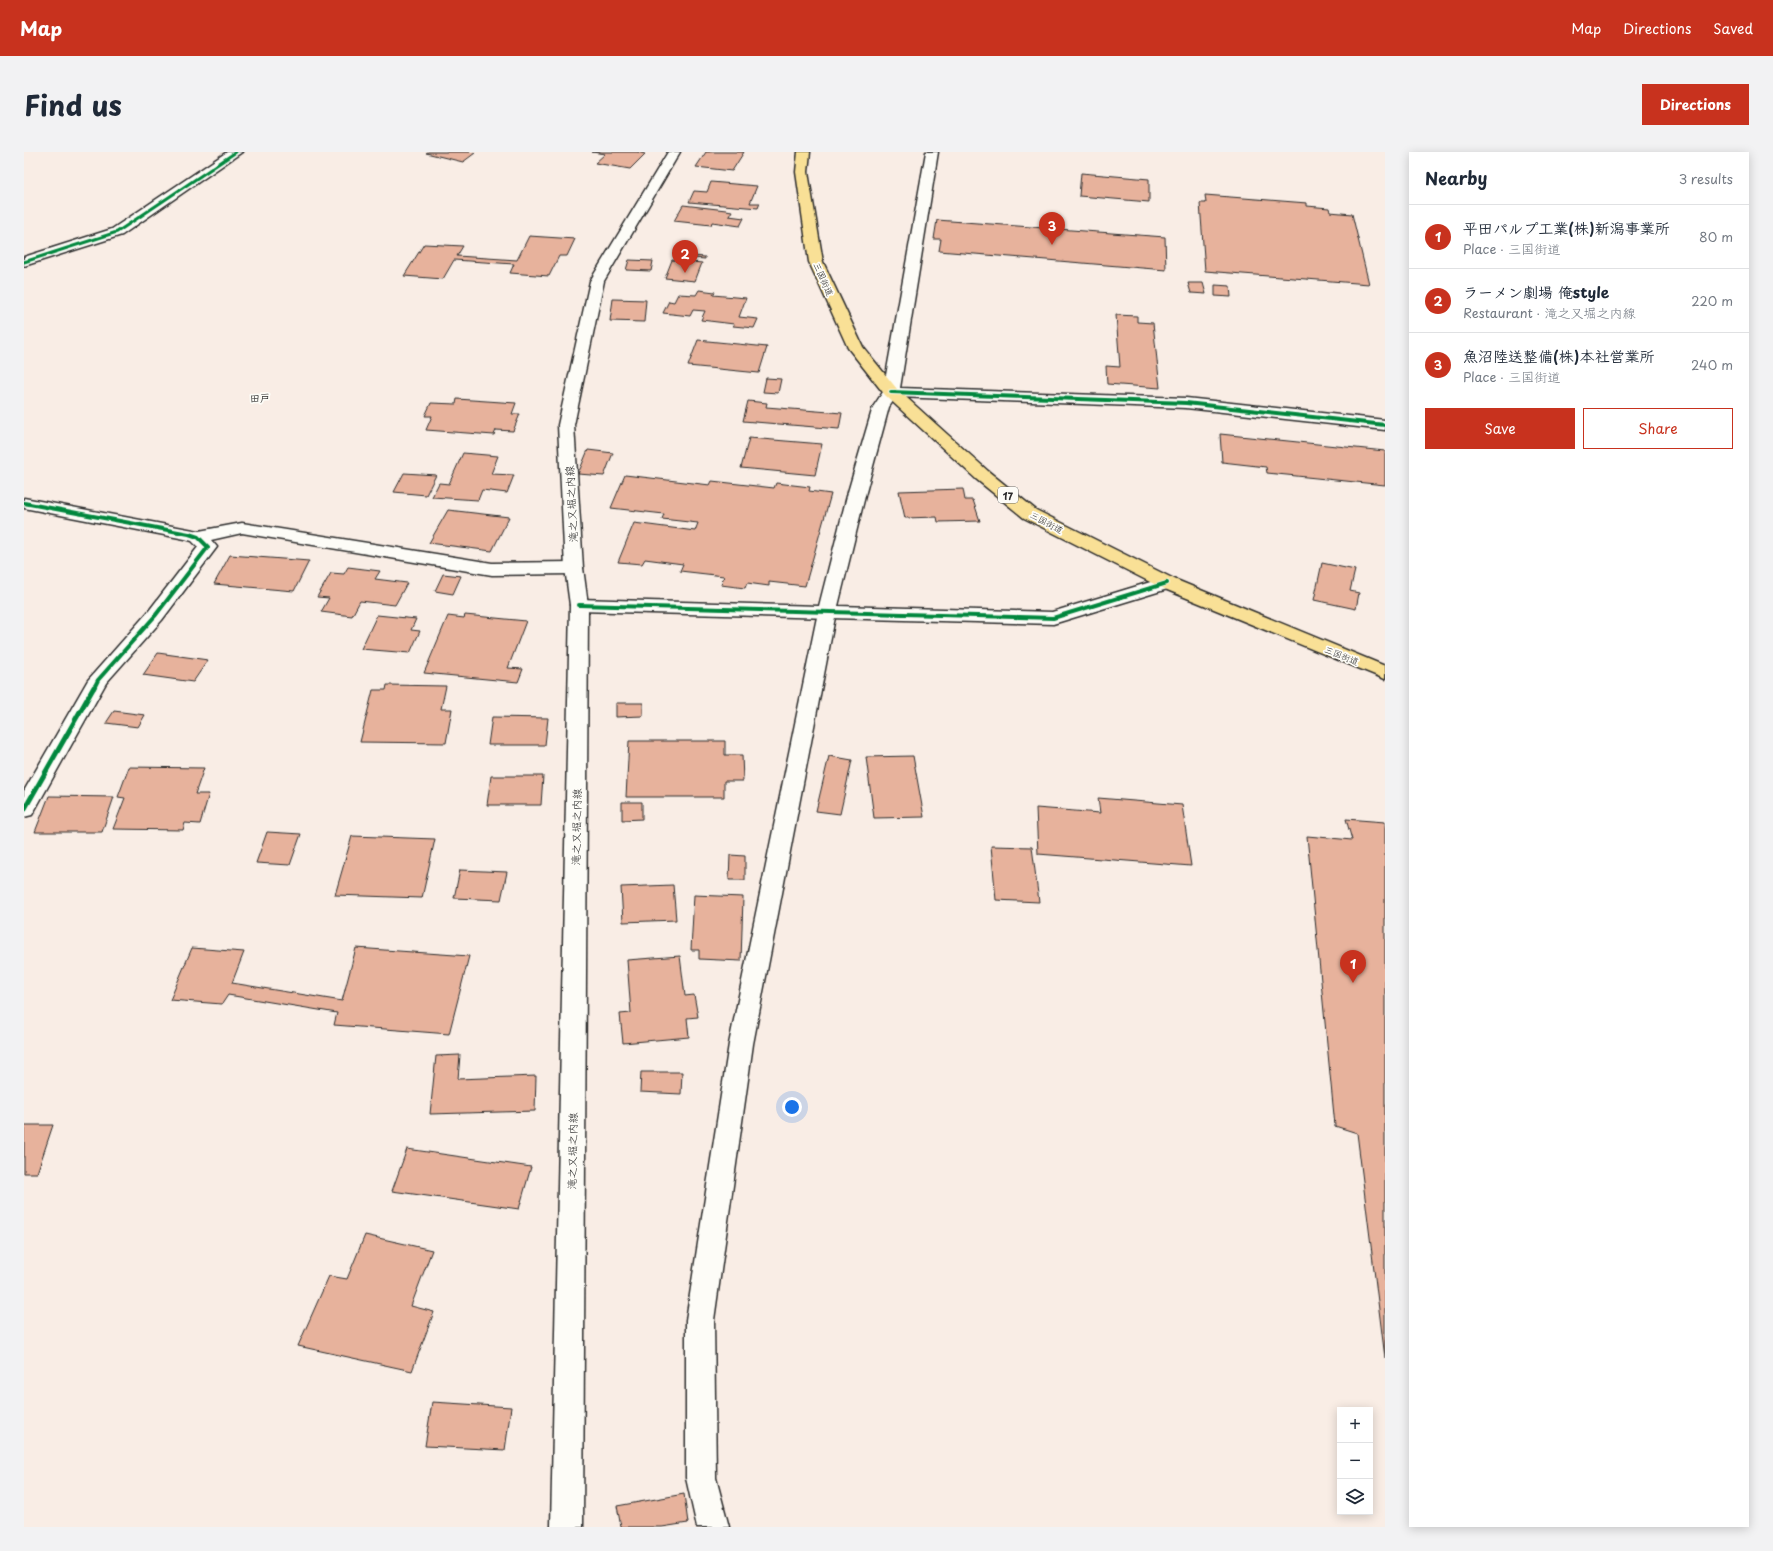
<!DOCTYPE html>
<html lang="en">
<head>
<meta charset="utf-8">
<style>
  body { margin:0; font-family:"Playpen Sans","Klee One",sans-serif; background:#f2f2f3; color:#1f2937 }
  .controls { position:absolute; right:12px; bottom:12px; display:grid; overflow:hidden; border-radius:0px; box-shadow:0 2px 10px #0003 }
  .controls button { width:36px; height:36px; display:grid; place-items:center; padding:0; border:0; border-bottom:1px solid #e0e1e3; background:#fff; color:#1f2937; font:20px sans-serif }
  .you { position:absolute; left:768px; top:955px; width:14px; height:14px; margin:-10px; border:3px solid #fff; border-radius:50%; background:#1a73e8; box-shadow:0 0 0 6px #1a73e833 }
  .badge { display:grid; place-items:center; width:26px; height:26px; border-radius:50%; background:#c8321e; color:#fff; font-size:13px; font-weight:700 }
  .pin { position:absolute; translate:-50% -33px; filter:drop-shadow(0 1px 2px #0008) }
  .pin::after { content:''; position:absolute; top:21px; width:14px; height:12px; background:inherit; clip-path:polygon(0 0,100% 0,50% 100%) }
  .list { margin:0; padding:0; list-style:none }
  h2 { display:flex; justify-content:space-between; align-items:center; height:52px; margin:0; padding:0 16px; font-size:17px }
  h2 small { font-size:13px; font-weight:400; color:#747a83 }
  .list li { display:grid; grid-template-columns:26px 1fr auto; gap:12px; align-items:center; box-sizing:border-box; height:64px; padding:0 16px; border-top:1px solid #e0e1e3 }
  .list b { display:block; font-size:15px; white-space:nowrap }
  .list p { margin:0; font-size:13px; white-space:nowrap; color:#747a83 }
  .list em { font-size:13px; font-style:normal; color:#747a83 }
  .actions { display:flex; gap:8px; padding:12px 16px }
  .actions a { flex:1; padding:9px 0; border:1px solid #c8321e; border-radius:0px; text-align:center; font-size:14px; color:#c8321e }
  .actions .main { background:#c8321e; color:#fff }
  .icon { flex:none; width:22px; height:22px; fill:none; stroke:currentColor; stroke-width:2; stroke-linecap:round; stroke-linejoin:round }
  .map { position:relative; flex:none; width:1361px; height:1375px; overflow:hidden; border-radius:0px }
  header { display:flex; align-items:center; gap:24px; box-sizing:border-box; height:56px; padding:0 20px; background:#c8321e; color:#fff }
  header strong { font-size:19px }
  nav { display:flex; gap:22px; margin-inline-start:auto; font-size:14px }
  .intro { display:flex; align-items:center; justify-content:space-between; box-sizing:border-box; height:96px; padding:0 24px }
  h1 { margin:0; font-size:28px }
  .button { padding:10px 18px; border-radius:0px; background:#c8321e; color:#fff; font-size:14px; font-weight:700 }
  main { display:flex; gap:24px; padding:0 24px }
  aside { flex:1; background:#fff; border-radius:0px; box-shadow:0 2px 10px #0003 }
  .map>svg:first-child { display:block }
</style>
</head>
<body>
<header>
<strong>Map</strong>
<nav><a>Map</a><a>Directions</a><a>Saved</a></nav>
</header>
<div class="intro"><h1>Find us</h1><a class="button">Directions</a></div>
<main>
<div class="map">
<svg width="1361" height="1375" viewBox="0 0 1361 1375">
  <rect width="100%" height="100%" fill="#f9ede5"/>
  <filter id="ink" filterUnits="userSpaceOnUse"><feTurbulence type="fractalNoise" baseFrequency=".025" numOctaves="2"/><feDisplacementMap in="SourceGraphic" scale="8" xChannelSelector="R" yChannelSelector="G"/><feConvolveMatrix kernelMatrix="1 2 1 2 8 2 1 2 1" color-interpolation-filters="sRGB"/></filter>
  <g filter="url(#ink)">
    <g fill="#e7b29c" stroke="#2b2b2b">
      <path d="M404 0H444L451 1 439 10 402 1Z"/>
      <path d="M568 0H613L621 2 606 17 571 11 581 2Z"/>
      <path d="M682 0H720L708 19 672 15Z"/>
      <path d="M1057 21 1125 27V50L1055 44Z"/>
      <path d="M687 30 733 34 726 51H736L734 56 665 50 670 39 683 40Z"/>
      <path d="M1181 43 1283 51V54L1305 56 1306 60 1328 62 1345 132 1181 119 1176 51H1182Z"/>
      <path d="M659 53 702 58 708 59 705 64 720 66 716 74 688 70 687 73 650 69Z"/>
      <path d="M913 68 1141 85 1142 118 915 99 917 87H910Z"/>
      <path d="M505 84 551 87 543 104H535L525 124 486 121 490 112 430 108 419 127 380 124 400 92 439 94 433 104 493 108Z"/>
      <path d="M657 103 681 105V107L656 105Z"/>
      <path d="M605 108 629 109 627 119 602 118Z"/>
      <path d="M648 108 678 111 671 129 641 126Z"/>
      <path d="M1164 131H1179L1182 142 1167 141Z"/>
      <path d="M1191 133 1206 134 1207 145 1191 144Z"/>
      <path d="M675 138 691 140 689 143 722 146 715 165 734 167 730 176 709 174 710 172 677 168 681 159 669 158 666 164 639 161 645 149 650 150 654 142 672 143Z"/>
      <path d="M589 147 622 148 620 170 586 169Z"/>
      <path d="M1092 163 1113 164V170L1129 171 1136 236 1083 232 1082 214 1096 215Z"/>
      <path d="M674 188 743 195 735 221 664 214Z"/>
      <path d="M742 226 757 227 754 241 739 240Z"/>
      <path d="M433 247 492 251 488 262H496L489 279 472 278 470 283 402 278 408 264H401L407 251 432 252Z"/>
      <path d="M724 249 743 251 742 255 818 261 815 277 719 269Z"/>
      <path d="M1196 282 1361 299V333L1243 321 1242 315 1198 310Z"/>
      <path d="M725 286 798 292 791 323 717 316Z"/>
      <path d="M564 298 589 301 580 324 554 322Z"/>
      <path d="M439 301 474 304 467 322 490 323 483 341 458 338 454 348 408 345 415 331 425 332Z"/>
      <path d="M380 321 412 323 402 343 370 340Z"/>
      <path d="M601 323 686 333 688 329 750 336 752 331 786 335 785 339 807 342 781 434 745 430V434L723 431 721 436 697 433 700 424 656 419 659 412 621 407 618 412 594 410 610 371 671 379 674 371 638 367 640 362 587 356Z"/>
      <path d="M939 337 941 348H949L956 369 914 370 913 365 881 366 875 339Z"/>
      <path d="M424 358 485 365 468 399 405 391Z"/>
      <path d="M206 403 285 409 270 439 190 432Z"/>
      <path d="M1298 411 1331 418 1326 439 1335 441 1332 457 1290 448Z"/>
      <path d="M324 415 356 419 351 427 383 431 371 453 336 449 328 464 297 460 305 446 293 445 307 421 320 422Z"/>
      <path d="M419 422 437 424 429 442 411 439Z"/>
      <path d="M353 463 392 467 387 478 396 479 386 501 337 497Z"/>
      <path d="M441 463 502 469 484 516 499 517 494 530 400 521 424 464 440 466Z"/>
      <path d="M134 501 184 508 169 530 119 523Z"/>
      <path d="M363 533 422 534 417 557H428L422 591 336 590 349 538H362Z"/>
      <path d="M592 551H619V564L592 565Z"/>
      <path d="M90 559 121 563 114 575 82 571Z"/>
      <path d="M468 565 524 566 521 593H464Z"/>
      <path d="M605 589H701V603H718L719 629H700V645H602Z"/>
      <path d="M805 604 828 608 816 662 792 659Z"/>
      <path d="M889 604 900 665 850 666 842 605Z"/>
      <path d="M105 615 180 616 171 642H185L176 672 161 671 159 678 89 677 101 646 94 645Z"/>
      <path d="M467 624H519L517 653H463Z"/>
      <path d="M25 644 90 645 78 680H11Z"/>
      <path d="M1074 646 1158 653 1167 714 1014 702 1012 656 1076 661Z"/>
      <path d="M598 650H618V667L598 668Z"/>
      <path d="M1322 667 1361 670V1206L1333 981 1311 974 1283 684 1328 688Z"/>
      <path d="M243 680 277 682 266 713 232 711Z"/>
      <path d="M328 684 411 687 398 746 311 743Z"/>
      <path d="M967 694 1008 695 1015 750 972 748Z"/>
      <path d="M706 703 721 704V728H705Z"/>
      <path d="M436 718 483 720 477 748 430 746Z"/>
      <path d="M649 733 652 768 599 770 597 735Z"/>
      <path d="M670 743 719 745 717 809 675 807V798H667Z"/>
      <path d="M168 796 220 800 208 831 318 849 332 796 445 804 425 882 310 873 313 861 204 843 198 852 146 848Z"/>
      <path d="M656 804 661 844 670 843 674 865 663 866 665 885 599 891 596 862 607 861 603 808Z"/>
      <path d="M436 903 434 927 512 924 511 959 406 962 412 904Z"/>
      <path d="M617 920H658L657 942 616 940Z"/>
      <path d="M0 973H29L13 1021H0Z"/>
      <path d="M383 997 507 1015 495 1057 368 1039Z"/>
      <path d="M341 1083 408 1098 387 1154 410 1160 388 1219 274 1194 305 1124 323 1127Z"/>
      <path d="M408 1250 487 1255 481 1298 401 1294Z"/>
      <path d="M660 1342 664 1371 638 1375H597L593 1354Z"/>
    </g>
    <g fill="none" stroke-linecap="round" stroke-linejoin="round">
      <g stroke="#2b2b2b" stroke-width="3">
        <path id="service" d="M803 454 810 456 812 460 729 892 690 1168 692 1326 705 1375H673L662 1326V1168L705 892 794 460 796 456Z"/>
      </g>
      <g stroke="#2b2b2b" stroke-width="3">
        <g id="minor">
          <path d="M203 0H218L98 83 0 114V105L88 77Z"/>
          <path d="M902 0H914L876 236 1162 246 1361 268V278L1162 256 872 245 865 255 842 340 814 454 1028 460 1143 425 1150 427 1152 431 1150 435 1029 472 555 459 548 457 546 453 548 449 555 447 795 454 824 340 849 255 859 240Z"/>
          <path d="M0 346 175 379 218 371 468 411 550 410 556 412 559 416 556 420 550 422 468 423 218 381 187 388 193 395 138 468 82 531 8 663 0 665V639L64 528 124 460 174 395 168 389 161 387 0 356Z"/>
        </g>
      </g>
      <g stroke="#2b2b2b" stroke-width="3">
        <path id="secondary" d="M644 0H656L580 129 550 273 559 416 564 453 559 1375H527L546 453 541 416 534 273 566 129Z"/>
      </g>
      <g stroke="#2b2b2b" stroke-width="3">
        <path id="trunk" d="M774 0H786L784 20 799 110 839 195 873 237 964 319 1012 358 1150 427 1361 514V527L1136 435 1000 366 952 327 861 243 824 196 785 110 772 20Z"/>
      </g>
      <use href="#service" fill="#fdfcf7" fill-rule="evenodd"/>
      <use href="#minor" fill="#fdfcf7" fill-rule="evenodd"/>
      <use href="#secondary" fill="#fdfcf7" fill-rule="evenodd"/>
      <use href="#trunk" fill="#f9e096" fill-rule="evenodd"/>
      <g stroke="#fdfcf7" stroke-width="4.5">
        <path id="cycleway-far2" d="M0 110 93 80 212 0"/>
      </g>
      <g stroke="#fdfcf7" stroke-width="6">
        <g id="cycleway-far1">
          <path d="M867 240 1162 251 1361 273"/>
          <path d="M0 351 165 382 174 385 184 395 131 464 74 528 70 536"/>
          <path d="M555 453 1029 466 1143 431"/>
        </g>
      </g>
      <g stroke="#fdfcf7" stroke-width="8">
        <path id="cycleway" d="M0 658 70 535"/>
      </g>
      <use href="#cycleway-far2" stroke="#00873e" stroke-width="3"/>
      <use href="#cycleway-far1" stroke="#00873e" stroke-width="4"/>
      <use href="#cycleway" stroke="#00873e" stroke-width="5"/>
    </g>
  </g>
  <g text-anchor="middle" dominant-baseline="central" stroke-width="3.5" stroke-linejoin="round" paint-order="stroke">
    <g font-size="9" fill="#2b2b2b" stroke="#fdfcf7">
      <text transform="translate(800 127) rotate(66)">三国街道</text>
      <text transform="translate(1023 370) rotate(28)">三国街道</text>
      <text transform="translate(1318 503) rotate(22)">三国街道</text>
    </g>
    <g font-size="10" font-weight="bold" fill="#2b2b2b" stroke="#fdfcf7">
      <text x="236" y="245">田戸</text>
    </g>
    <rect fill="#fdfcf7" stroke="#6a6a68" stroke-width="1" x="974" y="335" width="20" height="16" rx="3"/>
    <g font-size="10" font-weight="bold" fill="#2b2b2b">
      <text x="984" y="343">17</text>
    </g>
    <g font-size="11" fill="#2b2b2b" stroke="#fdfcf7">
      <text transform="translate(547 352) rotate(-93)">滝之又堀之内線</text>
      <text transform="translate(552 675) rotate(-89)">滝之又堀之内線</text>
      <text transform="translate(548 999) rotate(-89)">滝之又堀之内線</text>
    </g>
  </g>
</svg>
<div class="controls">
<button>+</button>
<button>−</button>
<button><svg class="icon" aria-label="layers" viewBox="0 0 24 24"><path d="M12 4l9 5-9 5-9-5zM3 14l9 5 9-5"/></svg></button>
</div>
<div class="you"></div>
<div class="pin badge" style="left:1329px;top:831px">1</div>
<div class="pin badge" style="left:661px;top:121px">2</div>
<div class="pin badge" style="left:1028px;top:93px">3</div>
</div>
<aside>
<h2>Nearby<small>3 results</small></h2>
<ul class="list">
<li><span class="badge">1</span><div><b>平田パルプ工業(株)新潟事業所</b><p>Place · 三国街道</p></div><em>80 m</em></li>
<li><span class="badge">2</span><div><b>ラーメン劇場 俺style</b><p>Restaurant · 滝之又堀之内線</p></div><em>220 m</em></li>
<li><span class="badge">3</span><div><b>魚沼陸送整備(株)本社営業所</b><p>Place · 三国街道</p></div><em>240 m</em></li>
</ul>
<div class="actions"><a class="main">Save</a><a>Share</a></div>
</aside>
</main>
</body>
</html>
